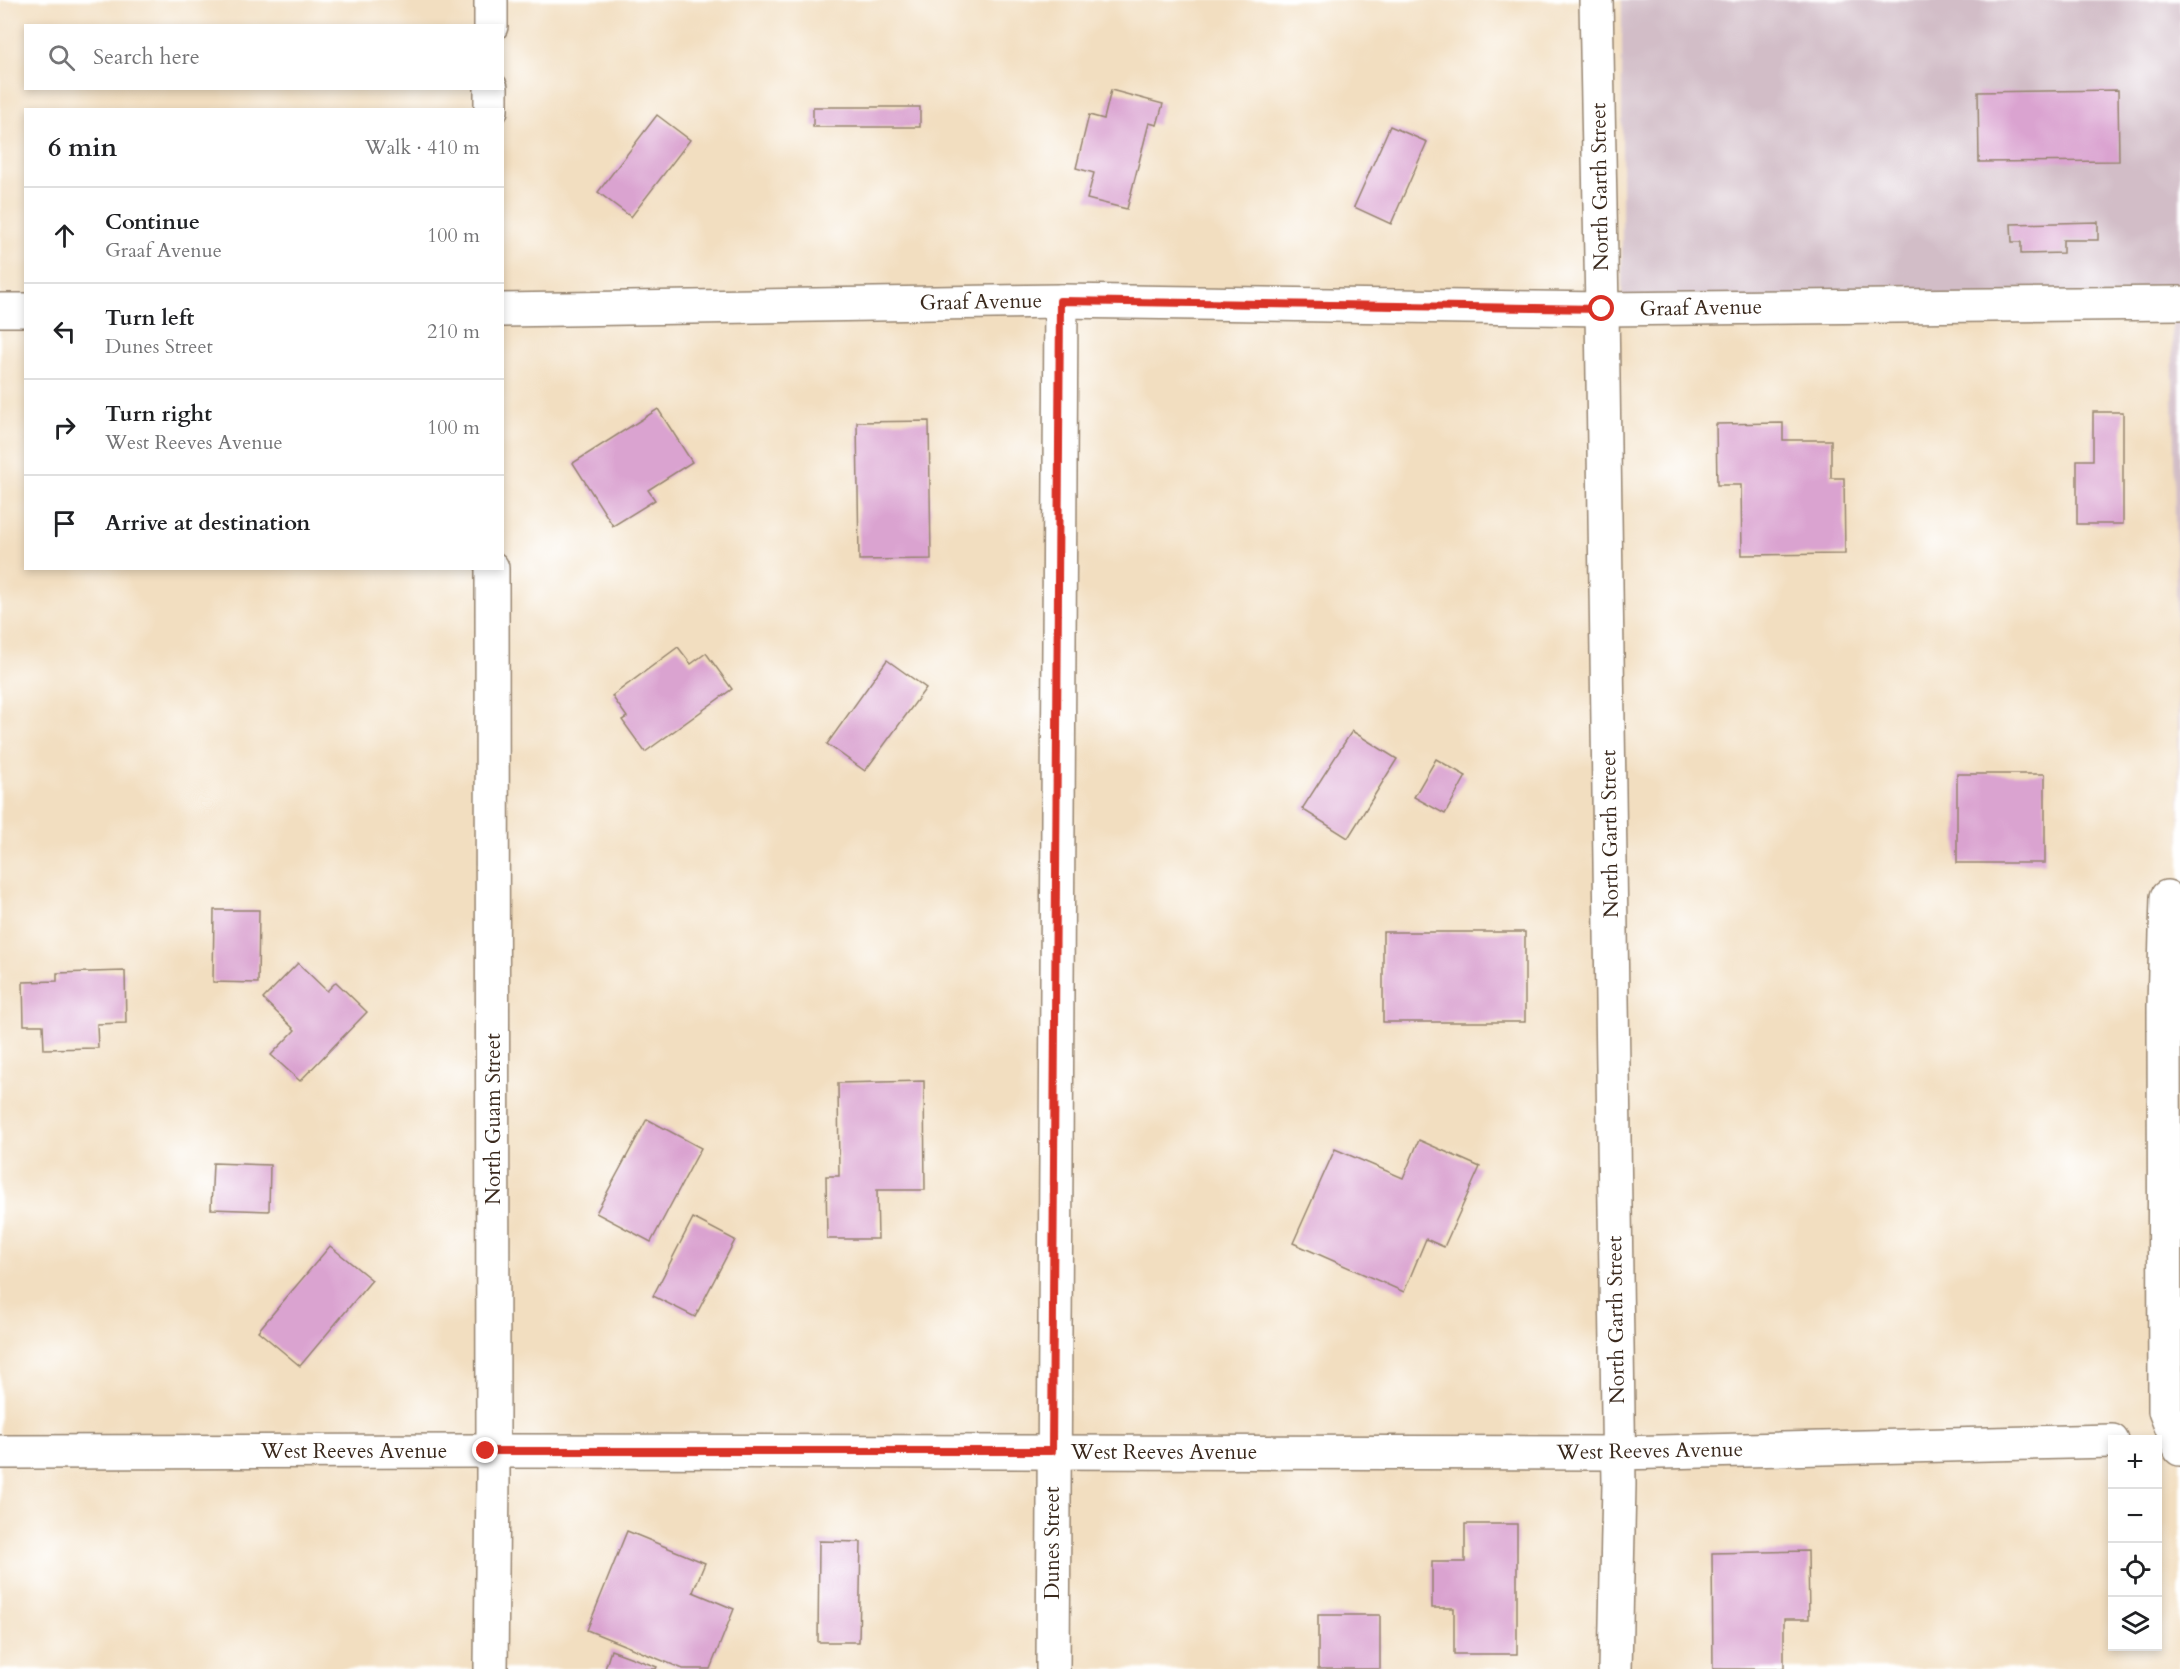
<!DOCTYPE html>
<html lang="en">
<head>
<meta charset="utf-8">
<style>
  body { margin:0; font-family:Cardo,serif; background:#f6f6f6; color:#202124 }
  .controls { position:absolute; right:18px; bottom:18px; display:grid; overflow:hidden; border-radius:0px; box-shadow:0 3px 9px #0003 }
  .controls button { width:54px; height:54px; display:grid; place-items:center; padding:0; border:0; border-bottom:2px solid #e0e0e0; background:#fff; color:#202124; font:30px sans-serif }
  .stop { position:absolute; width:18px; height:18px; margin:-14px; border:4px solid #d93025; border-radius:50%; background:#fff }
  .stop.end { background:#d93025; border-color:#fff; box-shadow:0 2px 6px #0008 }
  .list { margin:0; padding:0; list-style:none }
  h2 { display:flex; justify-content:space-between; align-items:center; height:78px; margin:0; padding:0 24px; font-size:26px }
  h2 small { font-size:20px; font-weight:400; color:#757577 }
  .list li { display:grid; grid-template-columns:39px 1fr auto; gap:18px; align-items:center; box-sizing:border-box; height:96px; padding:0 24px; border-top:2px solid #e0e0e0 }
  .list b { display:block; font-size:22px; white-space:nowrap }
  .list p { margin:0; font-size:20px; white-space:nowrap; color:#757577 }
  .list em { font-size:20px; font-style:normal; color:#757577 }
  .icon { flex:none; width:33px; height:33px; fill:none; stroke:currentColor; stroke-width:2; stroke-linecap:round; stroke-linejoin:round }
  .map { position:relative; flex:none; width:2180px; height:1669px; overflow:hidden }
  .search { position:absolute; background:#fff; box-shadow:0 3px 9px #0003; left:24px; top:24px; width:480px; height:66px; display:flex; align-items:center; gap:15px; box-sizing:border-box; padding:0 21px; border-radius:0px; color:#757577; font-size:22px }
  .panel { position:absolute; background:#fff; box-shadow:0 3px 9px #0003; left:24px; top:108px; width:480px; height:462px; border-radius:0px }
  .map>svg:first-child { display:block }
</style>
</head>
<body>
<div class="map">
<svg width="2180" height="1669" viewBox="0 0 2180 1669">
  <rect width="100%" height="100%" fill="#fff"/>
  <filter id="ink" filterUnits="userSpaceOnUse"><feTurbulence type="fractalNoise" baseFrequency=".0167" numOctaves="2"/><feDisplacementMap in="SourceGraphic" scale="12" xChannelSelector="R" yChannelSelector="G"/><feConvolveMatrix kernelMatrix="1 2 1 2 8 2 1 2 1" color-interpolation-filters="sRGB"/></filter>
  <filter id="wash" filterUnits="userSpaceOnUse"><feTurbulence type="fractalNoise" baseFrequency=".008" numOctaves="4" result="noise"/><feDisplacementMap in="SourceGraphic" scale="24" xChannelSelector="R" yChannelSelector="G"/><feGaussianBlur stdDeviation="1.35" result="paint"/><feColorMatrix in="noise" values="0 0 0 0 0 0 0 0 0 0 0 0 0 0 0 0 0 1.4 0 .05"/><feComposite in="paint" operator="in"/></filter>
  <g filter="url(#wash)">
    <rect width="100%" height="100%" fill="#f2dec0"/>
    <path fill="#d2bdc7" d="M1622 0H2180V862L2172 319 1622 320Z"/>
    <g id="blocks">
      <g fill="#daa3d0">
        <path d="M1111 90 1163 104 1157 125 1149 123 1127 209 1087 199 1094 173 1076 168 1089 115 1104 119Z"/>
        <path d="M2118 90 2119 161 1979 162 1978 92Z"/>
        <rect x="813" y="107" width="107" height="20"/>
        <path d="M657 115 690 140 631 217 598 192Z"/>
        <path d="M1390 126 1427 142 1391 224 1354 207Z"/>
        <path d="M2098 222V240H2063V253L2021 254V242H2012L2011 224Z"/>
        <path d="M658 409 692 462 648 490 655 500 613 526 573 463Z"/>
        <path d="M2093 412H2123V524H2077V460H2093Z"/>
        <path d="M929 421 931 559 859 560 857 422Z"/>
        <path d="M1783 423V440H1831V478H1844L1845 554 1742 555 1741 485H1717L1716 424Z"/>
        <path d="M678 647 691 664 706 653 732 689 645 752 622 720 627 717 612 696Z"/>
        <path d="M887 660 926 688 865 771 827 744Z"/>
        <path d="M1352 731 1397 759 1348 838 1302 809Z"/>
        <path d="M1436 759 1466 776 1445 814 1414 797Z"/>
        <rect x="1957" y="774" width="88" height="89"/>
        <path d="M214 910H259L258 983 213 982Z"/>
        <rect x="1383" y="932" width="142" height="90"/>
        <path d="M298 963 327 991 336 982 367 1012 300 1081 271 1055 295 1030 263 999Z"/>
        <path d="M125 971 126 1023 97 1024 98 1048 44 1049 43 1025H24L23 982 57 981V973Z"/>
        <path d="M924 1081 925 1190H877L878 1239H827L826 1176H839L838 1083Z"/>
        <path d="M647 1119 701 1148 651 1242 596 1213Z"/>
        <path d="M1419 1140 1480 1167 1444 1247 1426 1239 1404 1292 1293 1243 1335 1149 1403 1178Z"/>
        <path d="M213 1163 270 1165 269 1211 211 1209Z"/>
        <path d="M693 1218 735 1240 695 1317 653 1296Z"/>
        <path d="M330 1246 372 1280 300 1366 258 1331Z"/>
        <path d="M1465 1524H1517V1654H1454V1608H1432V1562H1465Z"/>
        <path d="M627 1531 705 1563 693 1592 734 1609 710 1669H683L587 1630Z"/>
        <path d="M819 1541 861 1542 859 1642H818Z"/>
        <path d="M1808 1551 1809 1619H1784V1669H1713L1712 1553Z"/>
        <rect x="1318" y="1615" width="62" height="54"/>
        <path d="M611 1650 657 1667 656 1669H605Z"/>
      </g>
    </g>
  </g>
  <g filter="url(#ink)">
    <use href="#blocks" fill-opacity="0" stroke="#96846f" stroke-width="1.5"/>
    <g fill="none" stroke-linecap="round" stroke-linejoin="round">
      <g stroke="#96846f" stroke-width="36">
        <g id="minor">
          <path d="M491 0V26"/>
          <path d="M1596 0 1602 309 1619 1484 1615 1669"/>
          <path d="M491 88V110"/>
          <path d="M0 310H26"/>
          <path d="M502 310 1061 301 1602 309 2180 303"/>
          <path d="M2167 897 2164 1006 2165 1411 2180 1449"/>
          <path d="M0 1452 493 1451 1618 1453 2112 1441"/>
          <path d="M491 1669 493 1476 492 568"/>
          <path d="M1053 1669 1061 301"/>
        </g>
      </g>
      <use href="#minor" stroke="#fff" stroke-width="33"/>
    </g>
  </g>
  <g fill="none" stroke-linecap="round" stroke-linejoin="round" filter="url(#ink)">
    <path stroke="#d93025" stroke-width="8" d="M486 1451H1052L1060 301 1602 309"/>
  </g>
  <g text-anchor="middle" dominant-baseline="central" stroke-width="4.5" stroke-linejoin="round" paint-order="stroke">
    <g font-size="21" fill="#3b2a1e" stroke="#fff">
      <text transform="translate(1600 187) rotate(-91)">North Garth Street</text>
      <text transform="translate(981 302) rotate(-1)">Graaf Avenue</text>
      <text transform="translate(1701 308) rotate(-1)">Graaf Avenue</text>
      <text transform="translate(1610 834) rotate(-91)">North Garth Street</text>
      <text transform="translate(493 1119) rotate(-90)">North Guam Street</text>
      <text transform="translate(1616 1320) rotate(-91)">North Garth Street</text>
      <text x="354" y="1451">West Reeves Avenue</text>
      <text transform="translate(1650 1451) rotate(-1)">West Reeves Avenue</text>
      <text x="1164" y="1452">West Reeves Avenue</text>
      <text transform="translate(1052 1543) rotate(-90)">Dunes Street</text>
    </g>
  </g>
</svg>
<div class="controls">
<button>+</button>
<button>−</button>
<button><svg class="icon" aria-label="locate" viewBox="0 0 24 24"><circle cx="12" cy="12" r="6"/><path d="M12 2v4M12 18v4M2 12h4M18 12h4"/></svg></button>
<button><svg class="icon" aria-label="layers" viewBox="0 0 24 24"><path d="M12 4l9 5-9 5-9-5zM3 14l9 5 9-5"/></svg></button>
</div>
<div class="stop" style="left:1602px;top:309px"></div>
<div class="stop end" style="left:486px;top:1451px"></div>
<div class="search"><svg class="icon" aria-label="search" viewBox="0 0 24 24"><circle cx="10" cy="10" r="6"/><path d="M15 15l6 6"/></svg>Search here</div>
<section class="panel">
<h2>6 min<small>Walk · 410 m</small></h2>
<ul class="list">
<li><svg class="icon" aria-label="ahead" viewBox="0 0 24 24"><path d="M12 20V5M6 11l6-6 6 6"/></svg><div><b>Continue</b><p>Graaf Avenue</p></div><em>100 m</em></li>
<li><svg class="icon" aria-label="left" viewBox="0 0 24 24"><path d="M17 20v-9H6M10 6l-5 5 5 5"/></svg><div><b>Turn left</b><p>Dunes Street</p></div><em>210 m</em></li>
<li><svg class="icon" aria-label="right" viewBox="0 0 24 24"><path d="M7 20v-9h11M14 6l5 5-5 5"/></svg><div><b>Turn right</b><p>West Reeves Avenue</p></div><em>100 m</em></li>
<li><svg class="icon" aria-label="arrive" viewBox="0 0 24 24"><path d="M6 21V4h12l-3 4 3 4H6"/></svg><div><b>Arrive at destination</b></div></li>
</ul>
</section>
</div>
</body>
</html>
